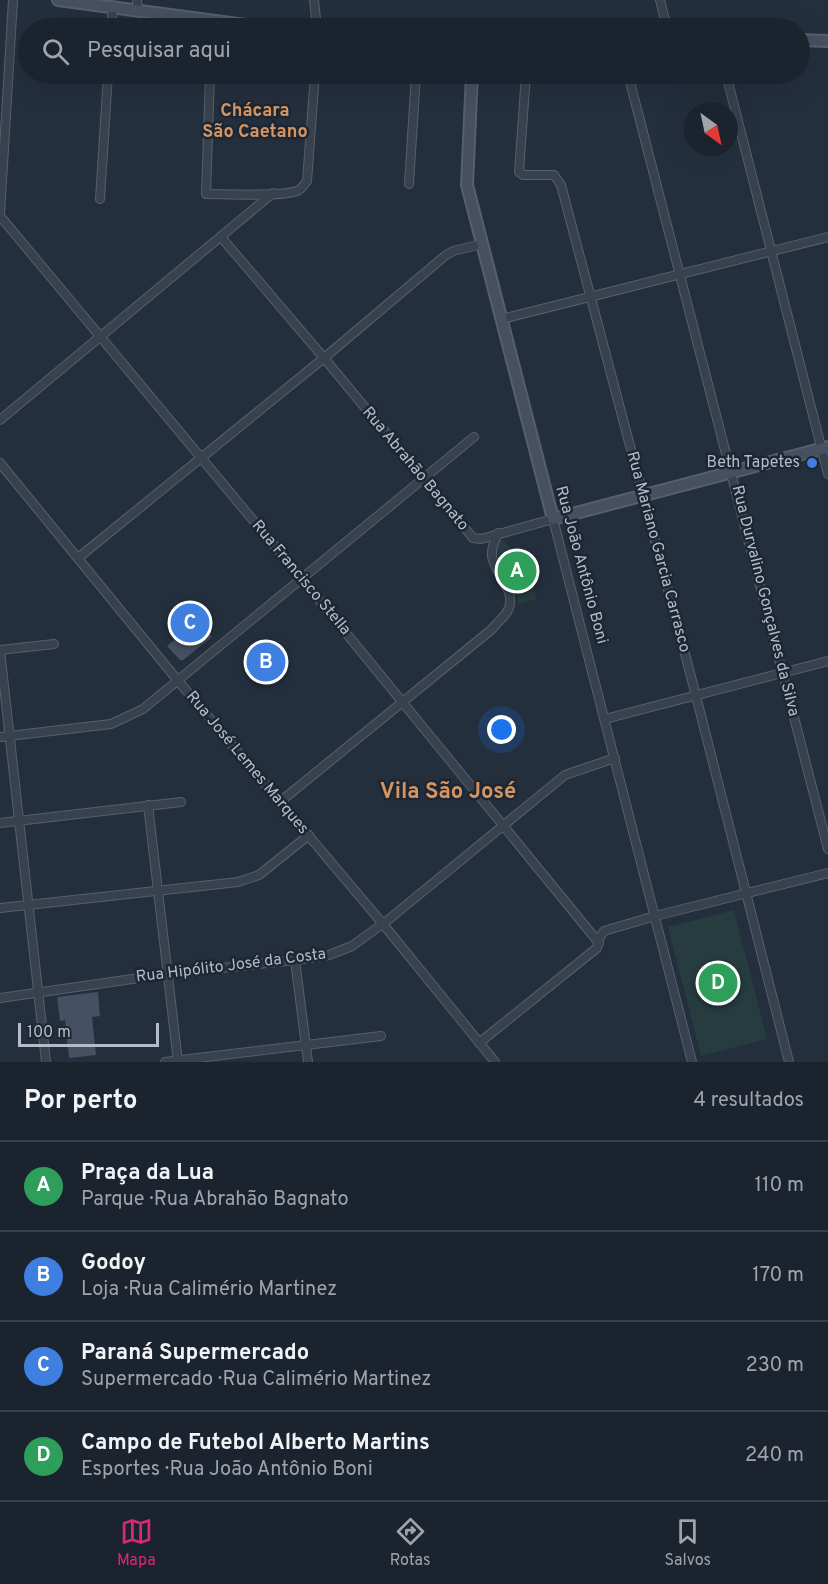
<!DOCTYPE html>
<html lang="pt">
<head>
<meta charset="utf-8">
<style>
  body { margin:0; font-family:Overpass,sans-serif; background:#282f3a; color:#f1f3f6 }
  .compass { position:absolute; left:684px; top:102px; width:54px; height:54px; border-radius:50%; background:#1b232e; box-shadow:0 6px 24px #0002; rotate:147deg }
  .scale { position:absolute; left:18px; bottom:15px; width:141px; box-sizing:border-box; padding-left:6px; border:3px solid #b4bcc9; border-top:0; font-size:16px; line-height:21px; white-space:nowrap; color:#b4bcc9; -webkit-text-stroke:4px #1d2633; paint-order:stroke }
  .you { position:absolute; left:502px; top:730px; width:21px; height:21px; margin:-15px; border:4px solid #fff; border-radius:50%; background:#1a73e8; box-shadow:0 0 0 9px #1a73e833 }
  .badge { display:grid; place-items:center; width:39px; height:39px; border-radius:50%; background:#db2777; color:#fff; font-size:20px; font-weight:700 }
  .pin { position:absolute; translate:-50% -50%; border:3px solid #fff; box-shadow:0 2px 6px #0006 }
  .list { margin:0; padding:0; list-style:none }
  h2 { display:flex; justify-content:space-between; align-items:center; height:78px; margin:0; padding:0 24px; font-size:26px }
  h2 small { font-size:20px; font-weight:400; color:#a0a4aa }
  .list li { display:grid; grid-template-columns:39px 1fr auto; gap:18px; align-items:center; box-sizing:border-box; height:90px; padding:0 24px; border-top:2px solid #39404a }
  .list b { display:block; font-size:22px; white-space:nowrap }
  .list p { margin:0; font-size:20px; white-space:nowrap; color:#a0a4aa }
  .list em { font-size:20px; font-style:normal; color:#a0a4aa }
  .icon { flex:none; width:33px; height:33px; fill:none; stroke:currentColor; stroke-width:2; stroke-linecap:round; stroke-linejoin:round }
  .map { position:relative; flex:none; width:828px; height:1062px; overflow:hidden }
  .search { position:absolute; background:#1b232e; box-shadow:0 6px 24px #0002; left:18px; right:18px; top:18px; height:66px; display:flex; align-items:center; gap:15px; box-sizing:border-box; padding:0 21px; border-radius:33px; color:#a0a4aa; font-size:22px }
  .sheet { height:438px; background:#1b232e }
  nav { display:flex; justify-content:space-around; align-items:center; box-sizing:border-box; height:84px; border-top:2px solid #39404a; background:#1b232e; font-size:16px; color:#a0a4aa }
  nav a { display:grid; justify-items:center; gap:3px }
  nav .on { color:#db2777 }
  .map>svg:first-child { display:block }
</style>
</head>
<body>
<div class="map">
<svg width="828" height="1062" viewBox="0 0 828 1062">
  <rect width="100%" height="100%" fill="#242f3e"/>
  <g fill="#263c3f">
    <path d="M503 540 528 567 536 599 518 604C518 595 517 582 511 575 510 573 504 571 503 570 492 562 497 552 499 542Z"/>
    <path d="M734 910 767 1039 701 1056 668 927Z"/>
  </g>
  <g fill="#455162">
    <path d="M186 603 212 637 183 660H180L167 646 184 632 171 615Z"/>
    <path d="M98 992 100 1016 92 1017 96 1055 69 1058 65 1020 60 1021 57 997Z"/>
  </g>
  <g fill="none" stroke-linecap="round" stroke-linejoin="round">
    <g stroke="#565f6c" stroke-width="10">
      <g id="street">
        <path d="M137 0 138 10"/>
        <path d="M314 0 317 28"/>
        <path d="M660 0 667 28"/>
        <path d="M111 28 113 6"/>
        <path d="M210 74 206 194C226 194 281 197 297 191 302 189 304 185 307 181L315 74"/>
        <path d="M526 74 519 172 523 175H554L561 185 694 688 789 1062"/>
        <path d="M628 74 828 849"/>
        <path d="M726 74 828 474"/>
        <path d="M409 184 416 74"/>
        <path d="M100 199 108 74"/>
        <path d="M0 214 13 0"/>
        <path d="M0 216 302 579 599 943"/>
        <path d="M221 237 324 358 473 538 481 539 553 519 692 1062"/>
        <path d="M502 319 828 237"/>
        <path d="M0 420 273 193"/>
        <path d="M0 463 179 682 383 924 495 1062"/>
        <path d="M78 558 324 358 446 255 453 251 482 244"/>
        <path d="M0 650 46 1062"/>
        <path d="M0 650 54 644"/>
        <path d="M605 719 828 661"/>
        <path d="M0 737 111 724 143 709 474 437"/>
        <path d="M281 801 491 630C496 624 503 618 507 612 519 592 494 574 492 556 491 547 495 541 498 533"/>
        <path d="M148 805 178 1062"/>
        <path d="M0 823 181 802"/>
        <path d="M0 908 238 882 259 875 309 835"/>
        <path d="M295 960 308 1062"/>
        <path d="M0 998 167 974 295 960 329 955 352 946 388 920 565 775 615 758"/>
        <path d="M479 1043 597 948 600 937 604 931 655 916 828 873"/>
        <path d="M165 1062 381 1036"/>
      </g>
    </g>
    <g stroke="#565f6c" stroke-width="14">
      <g id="secondary">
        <path d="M58 0 268 28"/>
        <path d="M800 40 828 41"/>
        <path d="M472 74 467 185 553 519 828 447"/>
      </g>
    </g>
    <use href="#street" stroke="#38414e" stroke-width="8"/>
    <use href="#secondary" stroke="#465061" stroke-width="10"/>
  </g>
  <circle fill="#3f7fe0" stroke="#1d2633" stroke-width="2" cx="812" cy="463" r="6"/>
  <g text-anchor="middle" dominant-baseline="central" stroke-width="5" stroke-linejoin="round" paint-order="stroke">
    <g font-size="16" fill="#b4bcc9" stroke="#1d2633" text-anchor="end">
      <text x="800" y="463">Beth Tapetes</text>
    </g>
    <g font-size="16" fill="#b4bcc9" stroke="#1d2633">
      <text transform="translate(415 469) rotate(50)">Rua Abrahão Bagnato</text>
      <text transform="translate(658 552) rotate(75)">Rua Mariano Garcia Carrasco</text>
      <text transform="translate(581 565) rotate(75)">Rua João Antônio Boni</text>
      <text transform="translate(301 578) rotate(50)">Rua Francisco Stella</text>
      <text transform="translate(765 601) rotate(76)">Rua Durvalino Gonçalves da Silva</text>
      <text transform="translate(247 763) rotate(50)">Rua José Lemes Marques</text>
      <text transform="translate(231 966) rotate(-7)">Rua Hipólito José da Costa</text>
    </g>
    <g font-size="18" font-weight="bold" fill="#d59563" stroke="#1d2633">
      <text x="255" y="111">Chácara<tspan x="255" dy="21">São Caetano</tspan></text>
    </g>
    <g font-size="22" font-weight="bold" fill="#d59563" stroke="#1d2633">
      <text x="448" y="792">Vila São José</text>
    </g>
  </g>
</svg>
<svg class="compass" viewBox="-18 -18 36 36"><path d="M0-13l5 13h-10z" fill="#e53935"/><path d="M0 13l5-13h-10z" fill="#a0a4aa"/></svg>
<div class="scale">100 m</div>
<div class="you"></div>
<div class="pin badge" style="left:517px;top:571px;background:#2e9e5b">A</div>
<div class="pin badge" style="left:266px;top:662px;background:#3f7fe0">B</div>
<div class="pin badge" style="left:190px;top:623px;background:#3f7fe0">C</div>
<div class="pin badge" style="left:718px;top:983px;background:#2e9e5b">D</div>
<div class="search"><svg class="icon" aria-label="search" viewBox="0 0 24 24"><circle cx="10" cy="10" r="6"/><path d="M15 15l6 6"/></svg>Pesquisar aqui</div>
</div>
<section class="sheet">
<h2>Por perto<small>4 resultados</small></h2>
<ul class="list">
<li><span class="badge" style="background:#2e9e5b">A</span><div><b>Praça da Lua</b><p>Parque · Rua Abrahão Bagnato</p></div><em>110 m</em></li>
<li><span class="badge" style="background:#3f7fe0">B</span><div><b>Godoy</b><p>Loja · Rua Calimério Martinez</p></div><em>170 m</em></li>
<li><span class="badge" style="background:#3f7fe0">C</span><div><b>Paraná Supermercado</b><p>Supermercado · Rua Calimério Martinez</p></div><em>230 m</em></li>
<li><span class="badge" style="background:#2e9e5b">D</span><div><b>Campo de Futebol Alberto Martins</b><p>Esportes · Rua João Antônio Boni</p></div><em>240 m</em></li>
</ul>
</section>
<nav>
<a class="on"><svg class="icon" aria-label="map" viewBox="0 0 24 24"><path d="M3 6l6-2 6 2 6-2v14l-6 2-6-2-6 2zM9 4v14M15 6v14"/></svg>Mapa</a>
<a><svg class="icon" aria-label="directions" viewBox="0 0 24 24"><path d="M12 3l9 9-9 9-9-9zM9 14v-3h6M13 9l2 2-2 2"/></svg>Rotas</a>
<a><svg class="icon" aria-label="saved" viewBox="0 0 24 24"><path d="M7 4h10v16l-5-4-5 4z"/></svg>Salvos</a>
</nav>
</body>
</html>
